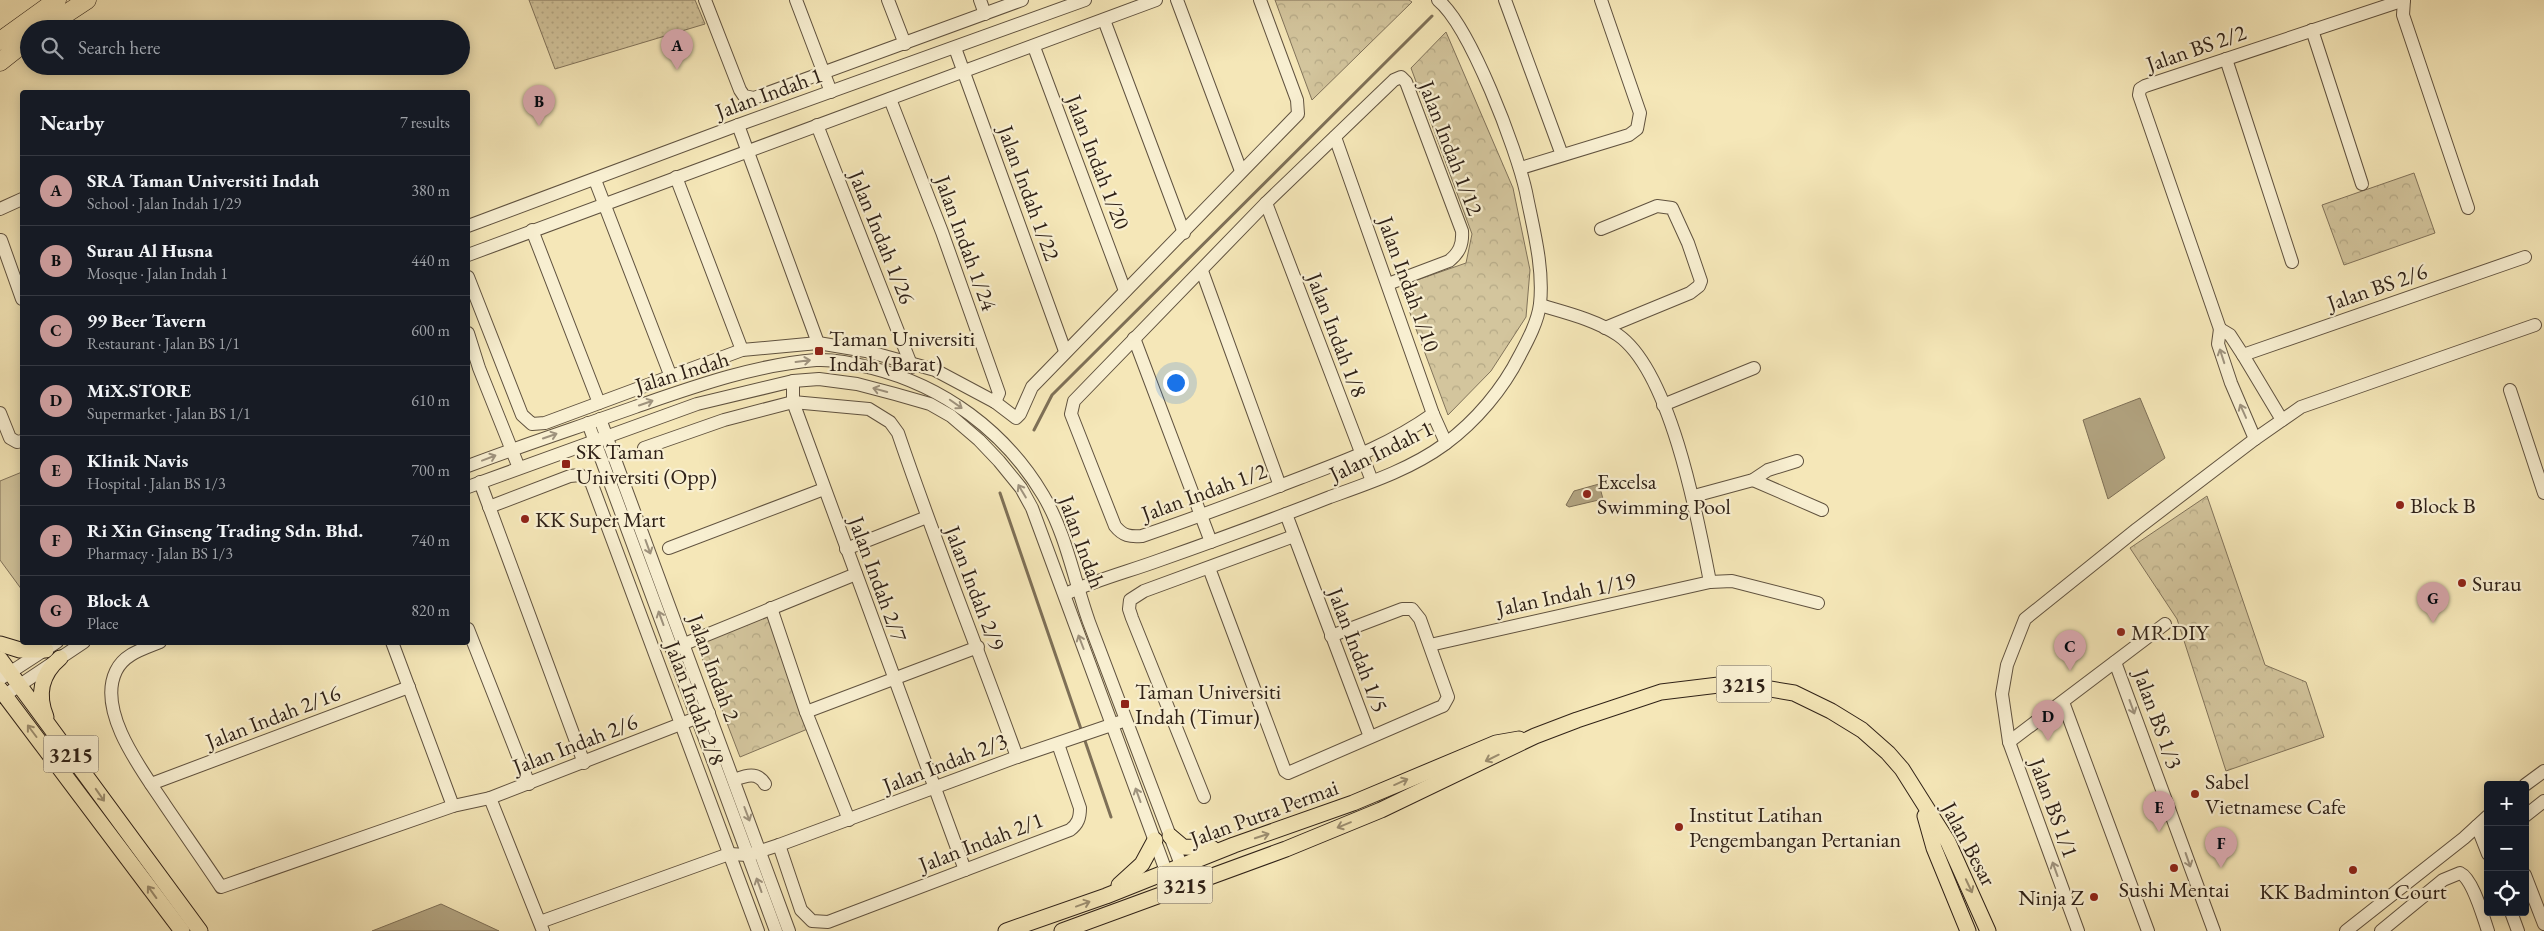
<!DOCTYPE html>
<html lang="en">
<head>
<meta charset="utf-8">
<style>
  body { margin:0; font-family:"EB Garamond",serif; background:#20242c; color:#f1f3f6 }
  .controls { position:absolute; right:15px; bottom:15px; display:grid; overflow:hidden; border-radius:5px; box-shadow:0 2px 12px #0003 }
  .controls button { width:45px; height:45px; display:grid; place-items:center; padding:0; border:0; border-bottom:1px solid #363941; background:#171b24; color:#f1f3f6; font:25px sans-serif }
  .you { position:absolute; left:1175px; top:382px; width:18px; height:18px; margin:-12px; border:4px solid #fff; border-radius:50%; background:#1a73e8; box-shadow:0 0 0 8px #1a73e833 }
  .badge { display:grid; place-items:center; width:32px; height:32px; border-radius:50%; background:#c59692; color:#111; font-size:16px; font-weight:700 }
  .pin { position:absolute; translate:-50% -41px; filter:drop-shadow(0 1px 2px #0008) }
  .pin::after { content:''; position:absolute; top:26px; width:18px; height:15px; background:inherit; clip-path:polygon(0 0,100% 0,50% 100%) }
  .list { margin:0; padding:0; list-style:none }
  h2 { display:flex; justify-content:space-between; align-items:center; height:65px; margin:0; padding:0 20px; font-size:21px }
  h2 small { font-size:16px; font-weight:400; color:#9ea1a6 }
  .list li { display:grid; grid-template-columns:32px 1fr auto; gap:15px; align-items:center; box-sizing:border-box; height:70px; padding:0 20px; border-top:1px solid #363941 }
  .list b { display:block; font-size:19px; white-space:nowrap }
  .list p { margin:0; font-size:16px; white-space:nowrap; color:#9ea1a6 }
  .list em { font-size:16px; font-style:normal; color:#9ea1a6 }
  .icon { flex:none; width:28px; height:28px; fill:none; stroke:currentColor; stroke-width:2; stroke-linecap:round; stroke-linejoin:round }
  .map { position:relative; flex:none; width:2544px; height:931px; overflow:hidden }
  .search { position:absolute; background:#171b24; box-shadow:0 2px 12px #0003; left:20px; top:20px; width:450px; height:55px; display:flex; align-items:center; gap:12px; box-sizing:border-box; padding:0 18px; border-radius:28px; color:#9ea1a6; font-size:19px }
  .panel { position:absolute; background:#171b24; box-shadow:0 2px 12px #0003; left:20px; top:90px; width:450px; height:555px; border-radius:5px }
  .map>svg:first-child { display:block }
</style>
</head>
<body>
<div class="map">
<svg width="2544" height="931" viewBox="0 0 2544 931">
  <defs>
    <pattern id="grass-dots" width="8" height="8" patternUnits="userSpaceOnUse" patternTransform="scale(1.25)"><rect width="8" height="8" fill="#d3c59d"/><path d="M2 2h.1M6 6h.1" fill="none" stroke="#b5a986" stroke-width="1.8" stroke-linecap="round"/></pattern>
    <pattern id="forest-crowns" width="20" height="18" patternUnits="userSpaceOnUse" patternTransform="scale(1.25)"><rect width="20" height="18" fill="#d3c59d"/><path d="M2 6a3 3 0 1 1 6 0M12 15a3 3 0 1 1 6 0" fill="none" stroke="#b5a986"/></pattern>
  </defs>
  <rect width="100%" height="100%" fill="#f5e7b8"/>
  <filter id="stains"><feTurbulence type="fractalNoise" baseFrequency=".004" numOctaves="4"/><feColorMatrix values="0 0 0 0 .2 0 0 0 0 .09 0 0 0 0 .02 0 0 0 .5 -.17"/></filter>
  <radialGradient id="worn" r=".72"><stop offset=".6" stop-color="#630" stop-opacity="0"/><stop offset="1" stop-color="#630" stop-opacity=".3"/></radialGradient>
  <path fill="url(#grass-dots)" stroke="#81735a" d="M529 0H695L705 24 555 69Z"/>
  <g fill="url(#forest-crowns)" stroke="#81735a">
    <path d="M1275 0H1409L1412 2 1312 100Z"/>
    <path d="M1446 32 1513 188 1530 270 1526 317 1491 371 1448 415 1400 286 1466 263 1472 234 1411 68Z"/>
    <path d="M2414 173 2435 233 2344 265 2322 205Z"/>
    <path d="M2207 496 2265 665 2306 682 2324 737 2226 771 2177 619 2130 548Z"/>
    <path d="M769 615 810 728 740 757 697 645Z"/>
  </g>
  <path fill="#d3c59d" stroke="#81735a" d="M22 472V590L0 560V481Z"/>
  <g fill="#b2a481" stroke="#7e7057">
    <path d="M2140 398 2165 458 2108 499 2083 420Z"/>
    <path d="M1599 484 1603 499 1569 507 1566 505 1574 491Z"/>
    <path d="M441 904 499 931H372Z"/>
  </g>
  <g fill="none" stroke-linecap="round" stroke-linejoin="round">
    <g stroke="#7e7057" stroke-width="3">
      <path d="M1034 430 1052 395 1432 16"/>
      <path d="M1000 493 1082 732"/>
      <path d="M1084 738 1111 817"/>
    </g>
    <g stroke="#60523f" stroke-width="14">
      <g id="minor">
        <path d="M705 0 740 90 744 96 754 98 1022 0"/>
        <path d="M796 0 831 92"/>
        <path d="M888 0 905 44"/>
        <path d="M980 0 985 14"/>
        <path d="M1177 0 1241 171"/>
        <path d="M1505 0 1562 155"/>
        <path d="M2404 0 2403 15 2468 208"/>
        <path d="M1104 20 1184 233"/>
        <path d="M2312 30 2362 184"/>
        <path d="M1034 47 1125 291"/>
        <path d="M955 48 1065 351"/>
        <path d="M2226 59 2292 262"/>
        <path d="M890 99 942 232 999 393 995 402"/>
        <path d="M738 125 818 343"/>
        <path d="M817 125 912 367"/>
        <path d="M1335 137 1433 414 1446 443"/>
        <path d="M1521 168 1629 135 1637 129 1640 113 1601 0"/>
        <path d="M676 177 742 350"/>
        <path d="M595 180 671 377"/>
        <path d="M1266 203 1372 481"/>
        <path d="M0 209 22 199"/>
        <path d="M468 226 738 125 1085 0"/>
        <path d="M1601 229 1657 206 1672 208 1688 243 1701 281 1699 286 1690 293 1605 328"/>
        <path d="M532 230 599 403"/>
        <path d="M1 240 22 299"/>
        <path d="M468 255 1156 0"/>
        <path d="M1202 271 1280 486"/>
        <path d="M468 277 522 415 532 424 545 423 742 350 818 343 866 351 935 370 995 402 1016 418 1020 414 1032 387 1298 114 1297 100 1260 0"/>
        <path d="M1388 284 1449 261C1459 253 1463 245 1462 231L1406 82 1401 77 1394 80 1266 203 1074 401 1071 414 1115 526C1123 536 1130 537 1142 536 1195 518 1248 498 1300 478 1350 459 1389 445 1433 414"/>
        <path d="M1540 305C1567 313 1596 320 1618 335 1671 372 1698 520 1710 582"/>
        <path d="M2220 329 2139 95 2140 89 2145 86 2404 0"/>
        <path d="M2220 329 2218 344 2231 383 2255 439"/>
        <path d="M2220 329 2230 335 2243 355 2282 420"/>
        <path d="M468 333 479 368 519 468"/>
        <path d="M1134 338 1211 542"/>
        <path d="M2243 355 2525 257"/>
        <path d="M793 381V402L965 870"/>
        <path d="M2510 390 2544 493"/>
        <path d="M1663 405 1754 368"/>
        <path d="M0 413 10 438 17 442 22 441"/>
        <path d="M600 419 789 931"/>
        <path d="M588 423 776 931"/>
        <path d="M644 448 724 420 793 402 869 409 890 422 898 433C935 542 978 649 1017 757"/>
        <path d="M468 466C523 445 579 427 635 407 693 387 754 365 816 360 835 359 853 363 872 368 943 386 1005 431 1043 495 1066 533 1074 580 1089 622 1119 703 1151 784 1181 865"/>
        <path d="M1753 480 1822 510"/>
        <path d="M480 482 584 763"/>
        <path d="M468 487 697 404 793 381 819 379 857 384 895 394 930 404 951 416 979 440 999 461 1021 488 1032 508 1166 871"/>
        <path d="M1694 496 1753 480 1768 470 1797 461"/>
        <path d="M489 507 570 476 580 475 591 482 758 931"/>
        <path d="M1286 514 1370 737"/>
        <path d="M669 548 824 489"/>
        <path d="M846 549 927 517"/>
        <path d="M1209 568 1285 771 1288 773 1438 708 1443 706 1448 697 1420 619 1412 609H1402L1331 636"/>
        <path d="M1070 592C1099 579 1130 571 1160 560 1217 540 1274 519 1330 497 1369 483 1411 469 1445 444 1476 421 1503 389 1520 355 1528 340 1538 321 1540 304 1544 267 1533 228 1526 192 1517 150 1470 26 1438 0"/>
        <path d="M771 608 806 712 849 820"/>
        <path d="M468 629 529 784"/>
        <path d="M160 642C143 649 124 654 116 671 96 712 144 773 165 805 184 833 203 860 221 887L453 806 490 798 709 713"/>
        <path d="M392 642 453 806"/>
        <path d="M1430 645 1710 582 1732 581 1818 603"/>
        <path d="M677 647 856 574"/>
        <path d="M2115 662 2214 931"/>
        <path d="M0 679 57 642"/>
        <path d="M5 695 84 642"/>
        <path d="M2063 702 2148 931"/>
        <path d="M806 712 978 647"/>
        <path d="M2009 742 2165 624"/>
        <path d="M734 780C745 776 757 771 765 784"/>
        <path d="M151 784 409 687"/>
        <path d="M2525 785 2544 771"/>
        <path d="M1204 797 1132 618 1129 609 1130 600 1144 591 1294 536"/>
        <path d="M490 798 543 931"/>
        <path d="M2525 816 2544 801"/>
        <path d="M2477 826 2488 854"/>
        <path d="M779 845 801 910 812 921 828 922 1070 830C1078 824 1080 818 1080 808L1058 744"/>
        <path d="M2525 875 2544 924"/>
        <path d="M2511 912 2518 931"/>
        <path d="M540 922 729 854 748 855 779 845 1017 757 1120 722"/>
        <path d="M2078 931 2009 742 2002 694 2007 665 2025 619 2137 529 2255 439 2301 407 2535 325"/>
        <path d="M2346 931 2464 838 2488 816"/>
        <path d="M2381 931 2443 880 2460 873C2473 879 2483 917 2488 931"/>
      </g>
    </g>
    <g stroke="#2f2117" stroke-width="17">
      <g id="major">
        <path d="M0 644 20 650H46"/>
        <path d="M0 659 200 931"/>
        <path d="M0 689 182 931"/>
        <path d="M46 717C37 695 41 674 60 658"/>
        <path d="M1925 816 1934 848 1968 931"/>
        <path d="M1170 836 1183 847 1212 848"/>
        <path d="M1119 885 1142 864 1155 840"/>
        <path d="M1006 931 1106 896 1234 845 1353 803 1496 743 1519 739"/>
        <path d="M1062 931 1286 849 1381 810 1535 736 1577 720 1661 692 1735 683 1794 693 1831 711 1862 730 1888 753 1902 769 1948 842 1988 931"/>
      </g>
    </g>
    <g stroke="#2f2117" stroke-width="19">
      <g id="highway">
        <path d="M43 29 87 0"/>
        <path d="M0 41 57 0"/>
        <path d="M0 62 29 39"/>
      </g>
    </g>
    <use href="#minor" stroke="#f8efd1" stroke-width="12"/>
    <use href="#major" stroke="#f5e7b8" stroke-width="15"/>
    <use href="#highway" stroke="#f5e7b8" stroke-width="18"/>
  </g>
  <defs><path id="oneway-shaft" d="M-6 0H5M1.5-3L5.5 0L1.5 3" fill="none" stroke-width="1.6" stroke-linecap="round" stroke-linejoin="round" transform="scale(1.25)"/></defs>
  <g stroke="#9e927d">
    <use href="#oneway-shaft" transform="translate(2222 356) rotate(-108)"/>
    <use href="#oneway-shaft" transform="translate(803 361) rotate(-7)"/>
    <use href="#oneway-shaft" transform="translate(880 390) rotate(-165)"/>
    <use href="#oneway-shaft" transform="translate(646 403) rotate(-19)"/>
    <use href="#oneway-shaft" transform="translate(956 404) rotate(35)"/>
    <use href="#oneway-shaft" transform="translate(2243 411) rotate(-114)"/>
    <use href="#oneway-shaft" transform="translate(550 436) rotate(-19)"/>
    <use href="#oneway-shaft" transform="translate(489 458) rotate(-21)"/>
    <use href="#oneway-shaft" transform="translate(1022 491) rotate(-121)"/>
    <use href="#oneway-shaft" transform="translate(648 547) rotate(70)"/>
    <use href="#oneway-shaft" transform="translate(661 618) rotate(-110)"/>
    <use href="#oneway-shaft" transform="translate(1081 642) rotate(-111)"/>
    <use href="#oneway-shaft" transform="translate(2132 707) rotate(70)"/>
    <use href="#oneway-shaft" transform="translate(1138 795) rotate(-110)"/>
    <use href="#oneway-shaft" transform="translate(747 814) rotate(69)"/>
    <use href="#oneway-shaft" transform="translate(2188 860) rotate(71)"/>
    <use href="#oneway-shaft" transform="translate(2055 869) rotate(-110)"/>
    <use href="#oneway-shaft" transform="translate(759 885) rotate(-110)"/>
  </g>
  <g stroke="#9c8e70">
    <use href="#oneway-shaft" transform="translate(32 731) rotate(-127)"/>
    <use href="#oneway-shaft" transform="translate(1492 758) rotate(154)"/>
    <use href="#oneway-shaft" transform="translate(1401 782) rotate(-24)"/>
    <use href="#oneway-shaft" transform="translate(100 795) rotate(55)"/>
    <use href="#oneway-shaft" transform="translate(1344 825) rotate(158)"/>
    <use href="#oneway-shaft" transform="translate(1262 836) rotate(-18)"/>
    <use href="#oneway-shaft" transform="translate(1969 886) rotate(65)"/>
    <use href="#oneway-shaft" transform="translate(152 892) rotate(-126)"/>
    <use href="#oneway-shaft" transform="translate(1083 904) rotate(-20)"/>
  </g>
  <g fill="#8f2418" stroke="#f8efd1" stroke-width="2">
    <rect x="814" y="346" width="10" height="10" rx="2.5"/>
    <rect x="561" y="459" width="10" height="10" rx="2.5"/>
    <circle cx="1587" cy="494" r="5"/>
    <circle cx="2400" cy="505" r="5"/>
    <circle cx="525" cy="519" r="5"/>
    <circle cx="2462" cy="583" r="5"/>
    <circle cx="2121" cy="632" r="5"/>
    <rect x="1120" y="699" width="10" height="10" rx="2.5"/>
    <circle cx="2195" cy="794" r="5"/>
    <circle cx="1679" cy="827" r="5"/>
    <circle cx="2174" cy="868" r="5"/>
    <circle cx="2353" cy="870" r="5"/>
    <circle cx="2094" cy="897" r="5"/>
  </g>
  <g text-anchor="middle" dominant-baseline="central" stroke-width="4.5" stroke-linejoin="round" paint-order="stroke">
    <g fill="#f8efd1" stroke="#6b5f4f" stroke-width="1">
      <rect x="1716.5" y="665.5" width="55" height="37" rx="4"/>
      <rect x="43.5" y="735.5" width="55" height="37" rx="4"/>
      <rect x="1157.5" y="866.5" width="55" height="37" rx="4"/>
    </g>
    <g font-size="21" font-weight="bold" fill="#2f2117">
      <text x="1744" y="684">3215</text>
      <text x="71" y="754">3215</text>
      <text x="1185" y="885">3215</text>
    </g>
    <g font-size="22" fill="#2f2117" stroke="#f8efd1">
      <text transform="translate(2196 48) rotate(-19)">Jalan BS 2/2</text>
      <text transform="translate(769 93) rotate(-20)">Jalan Indah 1</text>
      <text transform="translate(1451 148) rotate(69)">Jalan Indah 1/12</text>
      <text transform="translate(1098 162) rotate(69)">Jalan Indah 1/20</text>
      <text transform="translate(1029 193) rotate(70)">Jalan Indah 1/22</text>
      <text transform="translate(882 237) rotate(68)">Jalan Indah 1/26</text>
      <text transform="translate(966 243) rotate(70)">Jalan Indah 1/24</text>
      <text transform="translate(1409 284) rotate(70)">Jalan Indah 1/10</text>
      <text transform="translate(2377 287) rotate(-19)">Jalan BS 2/6</text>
      <text transform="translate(1337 335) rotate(69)">Jalan Indah 1/8</text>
      <text transform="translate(682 372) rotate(-17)">Jalan Indah</text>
      <text transform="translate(1381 451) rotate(-26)">Jalan Indah 1</text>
      <text transform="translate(1204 492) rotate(-20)">Jalan Indah 1/2</text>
      <text transform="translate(1082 542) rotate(70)">Jalan Indah</text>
      <text transform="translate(878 579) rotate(70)">Jalan Indah 2/7</text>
      <text transform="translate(975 588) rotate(69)">Jalan Indah 2/9</text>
      <text transform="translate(1566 594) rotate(-12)">Jalan Indah 1/19</text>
      <text transform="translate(1358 650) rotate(69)">Jalan Indah 1/5</text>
      <text transform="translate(714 668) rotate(70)">Jalan Indah 2</text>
      <text transform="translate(695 703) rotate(69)">Jalan Indah 2/8</text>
      <text transform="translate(273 717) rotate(-21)">Jalan Indah 2/16</text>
      <text transform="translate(2158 719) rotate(70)">Jalan BS 1/3</text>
      <text transform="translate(575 744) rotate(-21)">Jalan Indah 2/6</text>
      <text transform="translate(945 763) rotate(-21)">Jalan Indah 2/3</text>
      <text transform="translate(2054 808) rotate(70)">Jalan BS 1/1</text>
      <text transform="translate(1264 813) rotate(-20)">Jalan Putra Permai</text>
      <text transform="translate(981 842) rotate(-21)">Jalan Indah 2/1</text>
      <text transform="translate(1969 844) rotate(62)">Jalan Besar</text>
    </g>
    <g font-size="22" fill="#2f2117" stroke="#f8efd1" text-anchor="start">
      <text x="829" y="338">Taman Universiti<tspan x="829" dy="25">Indah (Barat)</tspan></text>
      <text x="576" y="451">SK Taman<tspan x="576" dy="25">Universiti (Opp)</tspan></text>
      <text x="1597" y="481">Excelsa<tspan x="1597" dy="25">Swimming Pool</tspan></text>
      <text x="2410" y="505">Block B</text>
      <text x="535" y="519">KK Super Mart</text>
      <text x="2472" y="583">Surau</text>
      <text x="2131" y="632">MR.DIY</text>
      <text x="1135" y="691">Taman Universiti<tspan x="1135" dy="25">Indah (Timur)</tspan></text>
      <text x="2205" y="781">Sabel<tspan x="2205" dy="25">Vietnamese Cafe</tspan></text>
      <text x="1689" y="814">Institut Latihan<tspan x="1689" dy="25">Pengembangan Pertanian</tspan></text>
      <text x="2174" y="889" text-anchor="middle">Sushi Mentai</text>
      <text x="2353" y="891" text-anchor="middle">KK Badminton Court</text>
      <text x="2084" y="897" text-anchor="end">Ninja Z</text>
    </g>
  </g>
  <rect width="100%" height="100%" filter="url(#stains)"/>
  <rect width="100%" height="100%" fill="url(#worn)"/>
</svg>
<div class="controls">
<button>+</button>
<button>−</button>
<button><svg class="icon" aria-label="locate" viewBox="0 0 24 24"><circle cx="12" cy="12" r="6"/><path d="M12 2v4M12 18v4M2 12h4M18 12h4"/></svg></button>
</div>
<div class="you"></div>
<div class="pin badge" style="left:677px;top:70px">A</div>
<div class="pin badge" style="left:539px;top:126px">B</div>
<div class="pin badge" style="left:2070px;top:671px">C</div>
<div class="pin badge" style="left:2048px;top:741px">D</div>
<div class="pin badge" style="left:2159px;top:832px">E</div>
<div class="pin badge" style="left:2221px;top:868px">F</div>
<div class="pin badge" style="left:2433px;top:623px">G</div>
<div class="search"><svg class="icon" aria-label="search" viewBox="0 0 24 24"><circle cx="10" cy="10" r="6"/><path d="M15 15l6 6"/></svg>Search here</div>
<section class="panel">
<h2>Nearby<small>7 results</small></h2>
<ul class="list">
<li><span class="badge">A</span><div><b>SRA Taman Universiti Indah</b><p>School · Jalan Indah 1/29</p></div><em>380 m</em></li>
<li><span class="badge">B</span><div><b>Surau Al Husna</b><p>Mosque · Jalan Indah 1</p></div><em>440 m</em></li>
<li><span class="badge">C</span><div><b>99 Beer Tavern</b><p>Restaurant · Jalan BS 1/1</p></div><em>600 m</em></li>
<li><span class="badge">D</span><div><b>MiX.STORE</b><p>Supermarket · Jalan BS 1/1</p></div><em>610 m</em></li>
<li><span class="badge">E</span><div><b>Klinik Navis</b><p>Hospital · Jalan BS 1/3</p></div><em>700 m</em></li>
<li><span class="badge">F</span><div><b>Ri Xin Ginseng Trading Sdn. Bhd.</b><p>Pharmacy · Jalan BS 1/3</p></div><em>740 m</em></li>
<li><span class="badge">G</span><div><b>Block A</b><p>Place</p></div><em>820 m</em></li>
</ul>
</section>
</div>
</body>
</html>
